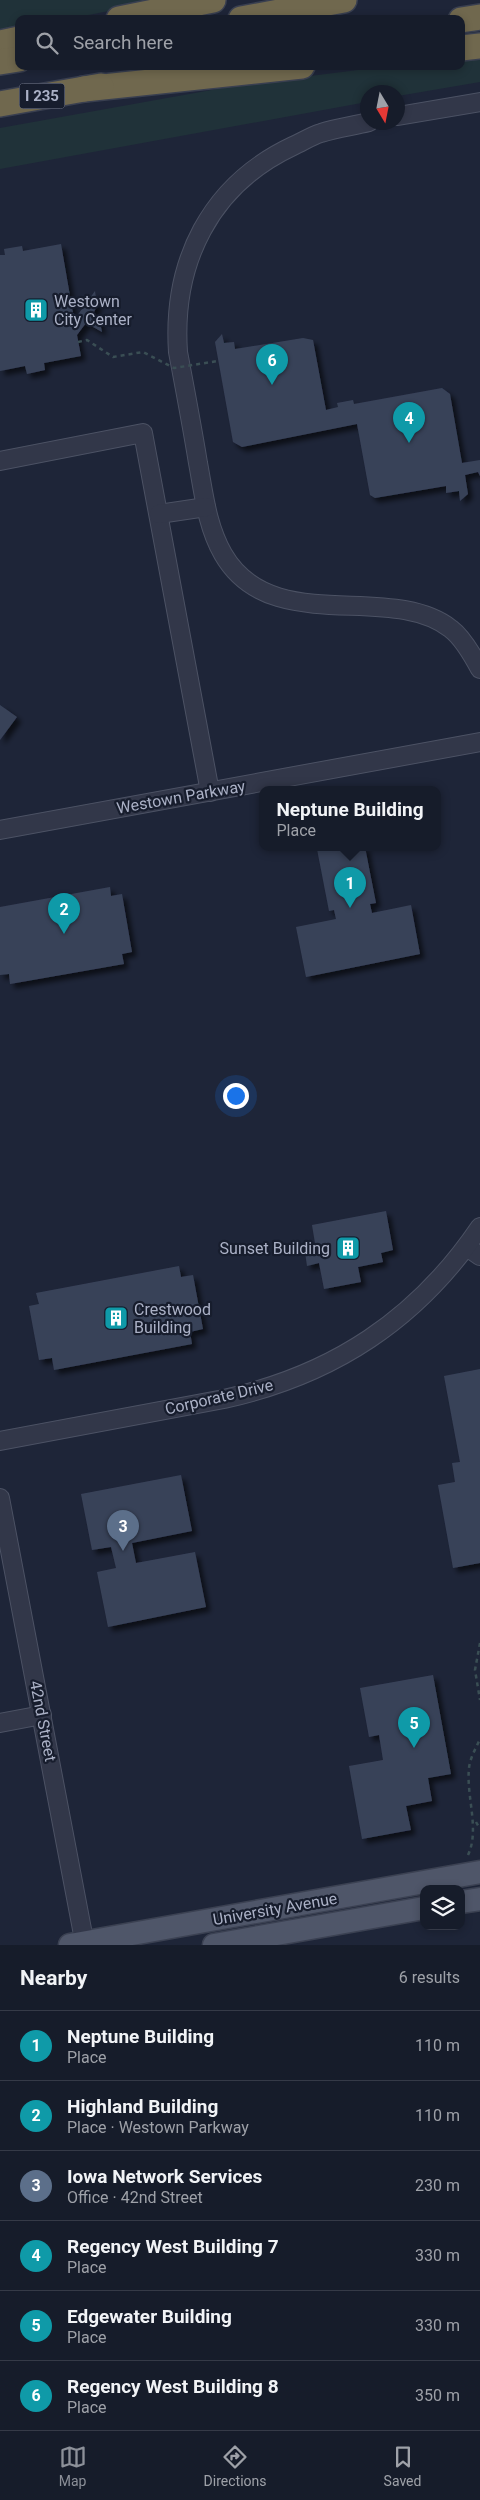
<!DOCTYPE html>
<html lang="en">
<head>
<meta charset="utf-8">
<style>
  body { margin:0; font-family:Roboto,sans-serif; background:#1f2532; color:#f1f3f6 }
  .controls { position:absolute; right:15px; bottom:15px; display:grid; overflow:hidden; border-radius:10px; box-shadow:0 2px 8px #0003 }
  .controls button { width:45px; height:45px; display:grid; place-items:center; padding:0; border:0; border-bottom:1px solid #353a47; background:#161c2a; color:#f1f3f6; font:25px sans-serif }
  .compass { position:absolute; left:360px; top:85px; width:45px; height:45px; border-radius:50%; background:#161c2a; box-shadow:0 2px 8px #0003; rotate:170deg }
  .you { position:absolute; left:235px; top:1095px; width:18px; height:18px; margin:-12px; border:4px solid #fff; border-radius:50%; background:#1a73e8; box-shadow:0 0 0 8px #1a73e833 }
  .badge { display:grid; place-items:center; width:32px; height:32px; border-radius:50%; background:#8c9099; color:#fff; font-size:16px; font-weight:700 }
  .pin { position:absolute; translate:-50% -41px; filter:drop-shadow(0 1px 2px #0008) }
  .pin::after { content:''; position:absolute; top:26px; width:18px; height:15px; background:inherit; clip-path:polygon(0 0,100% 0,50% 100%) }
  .popup { position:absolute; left:259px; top:786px; width:182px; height:65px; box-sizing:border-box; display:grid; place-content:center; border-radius:10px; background:#161c2a; filter:drop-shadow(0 1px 4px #0005); font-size:16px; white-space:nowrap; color:#9ea1a8 }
  .popup b { font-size:19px; color:#f1f3f6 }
  .popup::after { content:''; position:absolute; left:50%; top:100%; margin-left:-10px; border:10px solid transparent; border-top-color:#161c2a }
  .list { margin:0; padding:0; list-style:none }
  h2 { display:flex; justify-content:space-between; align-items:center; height:65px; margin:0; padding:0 20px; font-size:21px }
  h2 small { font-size:16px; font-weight:400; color:#9ea1a8 }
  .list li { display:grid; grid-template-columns:32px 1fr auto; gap:15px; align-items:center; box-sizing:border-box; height:70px; padding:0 20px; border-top:1px solid #353a47 }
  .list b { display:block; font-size:19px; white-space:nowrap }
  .list p { margin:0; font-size:16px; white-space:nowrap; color:#9ea1a8 }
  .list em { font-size:16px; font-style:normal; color:#9ea1a8 }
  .icon { flex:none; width:28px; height:28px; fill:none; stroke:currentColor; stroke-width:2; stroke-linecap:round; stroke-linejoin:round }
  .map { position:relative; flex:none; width:480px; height:1945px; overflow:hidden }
  .search { position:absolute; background:#161c2a; box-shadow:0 2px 8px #0003; left:15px; right:15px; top:15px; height:55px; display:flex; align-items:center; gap:12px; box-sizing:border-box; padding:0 18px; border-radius:10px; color:#9ea1a8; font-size:19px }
  .sheet { height:485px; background:#161c2a }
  nav { display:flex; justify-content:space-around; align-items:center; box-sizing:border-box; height:70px; border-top:1px solid #353a47; background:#161c2a; font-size:14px; color:#9ea1a8 }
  nav a { display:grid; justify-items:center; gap:2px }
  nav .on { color:#8c9099 }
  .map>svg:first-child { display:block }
</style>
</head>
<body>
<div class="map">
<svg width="480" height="1945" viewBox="0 0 480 1945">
  <defs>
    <filter id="shadow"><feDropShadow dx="4.5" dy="4.5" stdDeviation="2.5" flood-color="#0009"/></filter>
  </defs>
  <rect width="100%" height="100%" fill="#1e2538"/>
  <g fill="#203239">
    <path d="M0 0H163L69 19H19V28L0 32Z"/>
    <path d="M480 56V82L398 96V92H368L367 102 0 169V128L245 84 390 66H461V58Z"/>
  </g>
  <g fill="#394259" filter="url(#shadow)">
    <path d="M61 244 73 313 77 316 95 291 97 306 93 314 99 317 102 332 86 323 77 335 81 356 44 363 45 370 27 374 25 366 0 371V255H5L4 249 22 246 23 251Z"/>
    <path d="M222 334 224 343 234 342 235 349 303 338 313 340 326 410 338 407 337 403 353 400 354 404 442 388 450 394 462 463 480 460V476L478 472 465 475 468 494 460 501 459 491 446 493V486L375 498 370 495 357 424 242 447 233 442 215 342Z"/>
    <path d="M0 705 17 717 0 740Z"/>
    <path d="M331 847H365L376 903 370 904 372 913 411 905 420 954 306 977 296 927 336 919 334 910 329 911 317 849Z"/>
    <path d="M110 887 111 896 122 894 132 952 122 954 124 964 10 984 9 974 0 975V907Z"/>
    <path d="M386 1211 393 1250 381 1253 383 1262 358 1267 361 1282 324 1289 319 1263 307 1266 304 1245 315 1243 312 1225Z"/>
    <path d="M179 1266 181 1277 193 1275 203 1329 190 1332 192 1344 54 1370 52 1358 39 1360 29 1306 39 1304 36 1293Z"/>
    <path d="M480 1369V1563L453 1568 438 1485 455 1482 452 1463 460 1462 444 1376Z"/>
    <path d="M181 1475 192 1531 132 1543 136 1563 195 1552 206 1607 108 1627 97 1572 116 1568 111 1547 92 1550 81 1494Z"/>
    <path d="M433 1675 451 1774 428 1778 432 1801 406 1806 411 1830 362 1839 349 1766 383 1760 379 1735 369 1737 360 1688Z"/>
  </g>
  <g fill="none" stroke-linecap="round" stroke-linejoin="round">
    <g stroke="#4c5264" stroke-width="20">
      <g id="minor">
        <path d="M398 116 480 102"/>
        <path d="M369 122C353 126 336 128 321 133 311 136 302 142 293 146 210 185 172 262 178 352 185 389 192 426 198 463 204 495 207 526 223 554 271 638 390 581 451 629 463 638 473 656 480 669"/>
        <path d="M0 461 143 433 210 792"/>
        <path d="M159 514 206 507"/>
        <path d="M0 830 480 742"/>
        <path d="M467 1247 480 1256"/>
        <path d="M0 1441 224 1399C333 1375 417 1320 480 1227"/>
        <path d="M0 1498 85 1945"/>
        <path d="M0 1723 42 1715"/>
      </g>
    </g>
    <g stroke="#3b4152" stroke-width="25">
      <g id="major">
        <path d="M461 1902 480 1899"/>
        <path d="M70 1945 480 1872"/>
        <path d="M214 1945 424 1908"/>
      </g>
    </g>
    <g stroke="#393f50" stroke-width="28">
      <g id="highway">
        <path d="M119 19 213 0"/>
        <path d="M241 19 344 0"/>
        <path d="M461 20 480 17"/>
        <path d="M0 43 19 39"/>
        <path d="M461 48 480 46"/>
        <path d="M0 62 19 59"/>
        <path d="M84 89 302 66"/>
        <path d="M0 104 101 86"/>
      </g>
    </g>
    <g stroke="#3a4e54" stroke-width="2.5" stroke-dasharray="4 4" stroke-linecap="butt">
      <path d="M480 1643 475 1670 480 1700"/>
      <path d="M476 1822 480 1829"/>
      <path d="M468 1855C480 1830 466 1796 469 1768 470 1758 476 1748 480 1739"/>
    </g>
    <use href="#minor" stroke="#323749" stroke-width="18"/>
    <use href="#major" stroke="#4f5669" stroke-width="22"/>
    <use href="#highway" stroke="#70684e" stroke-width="25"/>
    <path stroke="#3a4e54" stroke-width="2.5" stroke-dasharray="4 4" stroke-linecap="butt" d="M78 342 87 340 113 357 143 352 174 368 218 361"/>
  </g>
  <defs>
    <g id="building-square" transform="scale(1.25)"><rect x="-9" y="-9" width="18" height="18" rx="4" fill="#0f9aa8" stroke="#171d2d"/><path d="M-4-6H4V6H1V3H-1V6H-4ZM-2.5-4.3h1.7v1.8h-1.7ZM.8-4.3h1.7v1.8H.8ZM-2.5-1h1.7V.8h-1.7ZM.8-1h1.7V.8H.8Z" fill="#fff"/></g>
  </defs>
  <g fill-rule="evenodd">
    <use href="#building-square" x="36" y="310"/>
    <use href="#building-square" x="348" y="1248"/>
    <use href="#building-square" x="116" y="1318"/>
  </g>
  <g text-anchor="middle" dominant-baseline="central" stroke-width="4.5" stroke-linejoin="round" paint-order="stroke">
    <rect fill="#171d2d" stroke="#7f8598" stroke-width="1" x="19.5" y="83.5" width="45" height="25" rx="4"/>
    <g font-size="15" font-weight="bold" fill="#abb1c6">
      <text x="42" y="96">I 235</text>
    </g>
    <g font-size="16" fill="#abb1c6" stroke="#171d2d" text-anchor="start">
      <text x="54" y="301">Westown<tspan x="54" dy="18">City Center</tspan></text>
      <text x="330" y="1248" text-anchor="end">Sunset Building</text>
      <text x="134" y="1309">Crestwood<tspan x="134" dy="18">Building</tspan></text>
    </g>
    <g font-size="16" fill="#abb1c6" stroke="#171d2d">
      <text transform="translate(181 797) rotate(-10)">Westown Parkway</text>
      <text transform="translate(219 1397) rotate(-13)">Corporate Drive</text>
      <text transform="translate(43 1721) rotate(79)">42nd Street</text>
      <text transform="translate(275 1909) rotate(-10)">University Avenue</text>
    </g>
  </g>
</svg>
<div class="controls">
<button><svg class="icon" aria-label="layers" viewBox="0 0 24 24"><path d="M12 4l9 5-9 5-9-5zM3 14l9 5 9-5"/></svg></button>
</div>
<svg class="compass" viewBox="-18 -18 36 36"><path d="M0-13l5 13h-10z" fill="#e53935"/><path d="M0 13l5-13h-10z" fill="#9ea1a8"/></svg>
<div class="you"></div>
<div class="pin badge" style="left:350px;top:908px;background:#0f9aa8">1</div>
<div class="popup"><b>Neptune Building</b>Place</div>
<div class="pin badge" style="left:64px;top:934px;background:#0f9aa8">2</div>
<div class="pin badge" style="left:123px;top:1551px;background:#5c6f8a">3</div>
<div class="pin badge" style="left:409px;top:443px;background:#0f9aa8">4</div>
<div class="pin badge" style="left:414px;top:1748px;background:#0f9aa8">5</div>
<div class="pin badge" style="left:272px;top:385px;background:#0f9aa8">6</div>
<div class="search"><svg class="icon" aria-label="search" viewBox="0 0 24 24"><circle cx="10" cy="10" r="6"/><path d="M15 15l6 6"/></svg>Search here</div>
</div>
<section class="sheet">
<h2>Nearby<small>6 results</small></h2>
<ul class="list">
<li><span class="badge" style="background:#0f9aa8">1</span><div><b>Neptune Building</b><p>Place</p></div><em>110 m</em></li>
<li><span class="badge" style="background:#0f9aa8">2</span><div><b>Highland Building</b><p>Place · Westown Parkway</p></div><em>110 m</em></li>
<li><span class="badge" style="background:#5c6f8a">3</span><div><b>Iowa Network Services</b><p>Office · 42nd Street</p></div><em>230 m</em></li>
<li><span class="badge" style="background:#0f9aa8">4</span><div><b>Regency West Building 7</b><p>Place</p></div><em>330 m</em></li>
<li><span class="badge" style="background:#0f9aa8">5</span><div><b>Edgewater Building</b><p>Place</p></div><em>330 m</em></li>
<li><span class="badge" style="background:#0f9aa8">6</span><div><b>Regency West Building 8</b><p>Place</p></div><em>350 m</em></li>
</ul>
</section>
<nav>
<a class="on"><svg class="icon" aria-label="map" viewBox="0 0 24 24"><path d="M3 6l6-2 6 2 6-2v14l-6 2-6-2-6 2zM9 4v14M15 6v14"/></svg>Map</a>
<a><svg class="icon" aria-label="directions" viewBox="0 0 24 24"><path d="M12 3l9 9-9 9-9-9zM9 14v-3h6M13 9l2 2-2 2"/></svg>Directions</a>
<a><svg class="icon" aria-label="saved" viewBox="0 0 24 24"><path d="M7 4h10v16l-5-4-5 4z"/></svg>Saved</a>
</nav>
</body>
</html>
